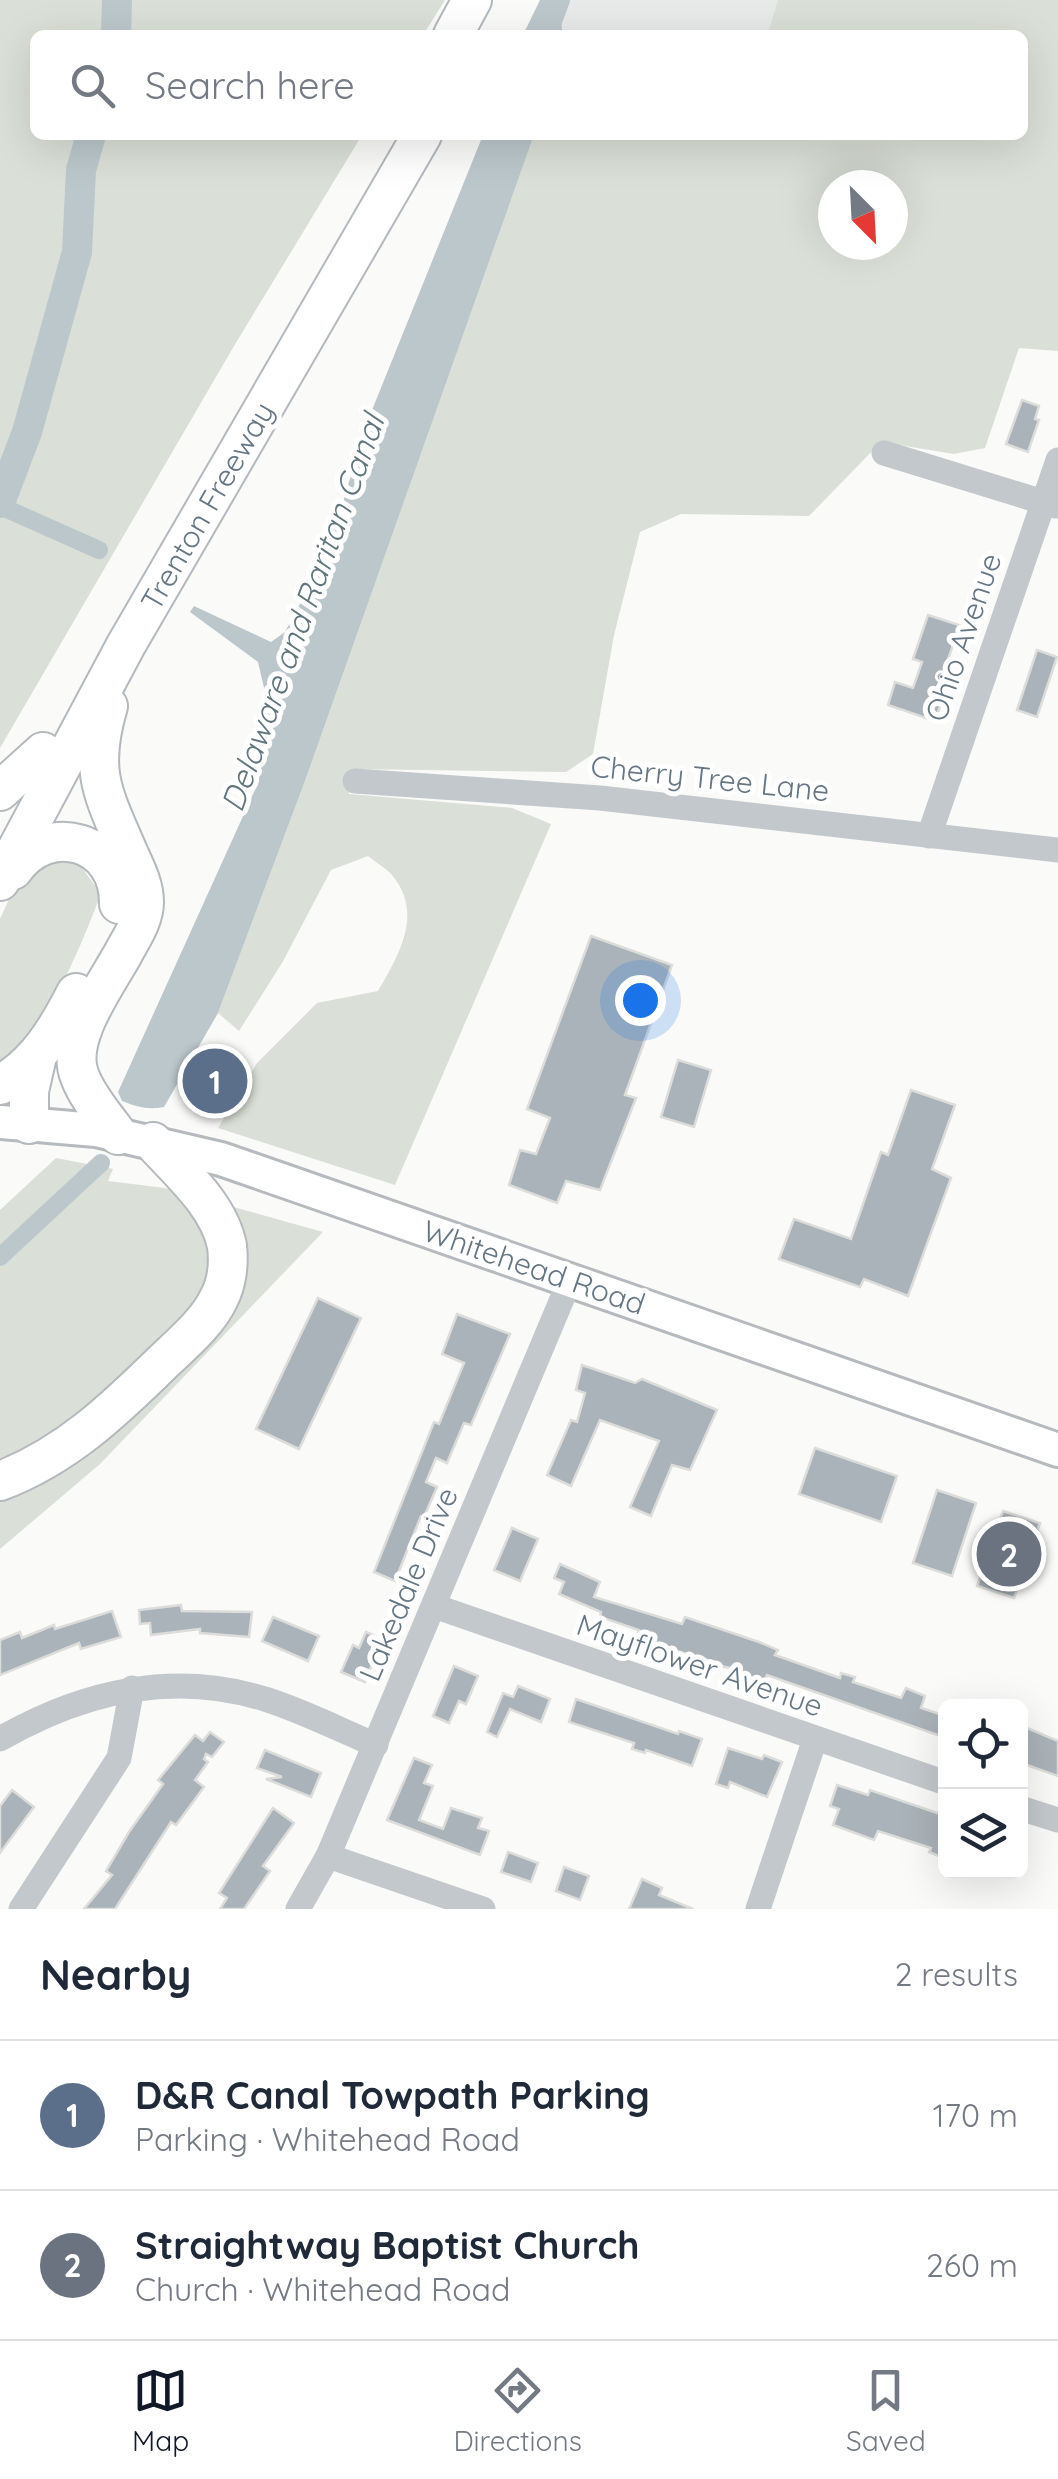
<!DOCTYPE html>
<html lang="en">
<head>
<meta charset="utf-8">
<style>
  body { margin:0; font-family:Quicksand,sans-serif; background:#f2f2f3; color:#1f2937 }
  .controls { position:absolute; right:30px; bottom:30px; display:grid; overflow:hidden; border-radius:15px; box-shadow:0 10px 40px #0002 }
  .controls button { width:90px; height:90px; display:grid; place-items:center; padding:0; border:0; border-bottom:2px solid #e0e1e3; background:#fff; color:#1f2937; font:50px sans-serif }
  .compass { position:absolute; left:818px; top:170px; width:90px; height:90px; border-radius:50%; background:#fff; box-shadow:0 10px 40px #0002; rotate:156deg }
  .you { position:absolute; left:640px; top:1000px; width:35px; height:35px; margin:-25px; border:8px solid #fff; border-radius:50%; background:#1a73e8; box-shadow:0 0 0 15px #1a73e833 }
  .badge { display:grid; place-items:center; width:65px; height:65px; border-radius:50%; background:#111827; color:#fff; font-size:32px; font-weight:700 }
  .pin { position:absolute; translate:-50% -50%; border:5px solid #fff; box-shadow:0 2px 10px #0006 }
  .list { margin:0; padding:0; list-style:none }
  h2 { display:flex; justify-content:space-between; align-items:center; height:130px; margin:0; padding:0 40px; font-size:42px }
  h2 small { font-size:32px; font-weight:400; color:#747a83 }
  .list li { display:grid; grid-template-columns:65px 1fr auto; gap:30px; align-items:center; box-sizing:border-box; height:150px; padding:0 40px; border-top:2px solid #e0e1e3 }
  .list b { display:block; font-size:38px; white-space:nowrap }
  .list p { margin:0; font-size:32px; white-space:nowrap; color:#747a83 }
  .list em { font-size:32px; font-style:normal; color:#747a83 }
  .icon { flex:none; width:55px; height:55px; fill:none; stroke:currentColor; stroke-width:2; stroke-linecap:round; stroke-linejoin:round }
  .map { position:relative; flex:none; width:1058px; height:1909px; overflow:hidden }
  .search { position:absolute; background:#fff; box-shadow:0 10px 40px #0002; left:30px; right:30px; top:30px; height:110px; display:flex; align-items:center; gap:25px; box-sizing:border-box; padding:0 35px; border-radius:15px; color:#747a83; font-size:38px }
  .sheet { height:430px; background:#fff }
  nav { display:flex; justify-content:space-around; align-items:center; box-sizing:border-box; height:140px; border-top:2px solid #e0e1e3; background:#fff; font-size:28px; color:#747a83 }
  nav a { display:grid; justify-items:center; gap:5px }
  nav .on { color:#111827 }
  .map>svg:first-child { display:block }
</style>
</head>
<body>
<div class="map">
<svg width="1058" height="1909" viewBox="0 0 1058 1909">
  <rect width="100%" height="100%" fill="#fafaf8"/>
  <path fill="#e8e9e9" d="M559 0H778L767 35H563Z"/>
  <g fill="#dadfd7" fill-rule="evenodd">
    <path d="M0 0H445L423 35H35V135H362L234 346 0 748Z"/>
    <path d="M778 0H1058V351L1019 348 985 448 954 454 881 442 809 516 681 514 640 532 614 635 593 754 566 772 352 769 349 794 512 808 551 824 395 1185 218 1128 257 1063 317 1003 378 991C399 955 424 913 392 875 386 868 375 862 368 856L331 870 282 963 239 1031 218 1013 305 781 534 135H1023V35H767ZM833 185H893V245H833Z"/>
    <path d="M72 854 101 894C84 938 42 1044 0 1065V919L20 875Z"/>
    <path d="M56 1158 113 1169 108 1181 165 1188 323 1232 100 1464 0 1549V1210Z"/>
  </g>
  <g fill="#bbc7cb">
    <path d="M540 0H558L563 35H523Z"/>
    <path d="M483 135H534L305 781 218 1013 164 1107C148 1110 137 1107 122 1101L118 1092 259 781 261 740 257 737 265 692 258 662 190 612 194 606 271 642 285 632 308 589 312 590 330 546 366 425Z"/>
  </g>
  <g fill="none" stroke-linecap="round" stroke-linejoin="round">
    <g stroke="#bbc7cb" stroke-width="18">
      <path d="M548 35 561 0"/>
      <path d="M0 506 99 550"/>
      <path d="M0 1257 101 1163"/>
    </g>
    <g stroke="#bbc7cb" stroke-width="30">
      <path d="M116 35 117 0"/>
      <path d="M0 503 27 432 77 252 81 170 91 135"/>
    </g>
  </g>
  <g fill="#aab3b9" stroke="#dcdcda" stroke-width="2.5">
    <path d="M1022 400 1039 406 1035 419 1039 420 1028 452 1006 444Z"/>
    <path d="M928 615 965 627 959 647 953 645 935 696 943 698 935 721 888 705 895 682 913 688 922 662 913 659Z"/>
    <path d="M1037 650 1057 657 1037 717 1017 710Z"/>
    <path d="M591 936 672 965 625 1095 636 1098 600 1190 566 1181 557 1203 509 1185 520 1150 536 1154 550 1118 527 1109Z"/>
    <path d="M678 1060 711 1070 694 1127 661 1117Z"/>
    <path d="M911 1090 955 1105 932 1169 951 1178 908 1296 864 1279 860 1287 779 1259 794 1219 851 1239 881 1152 888 1155Z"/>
    <path d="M318 1298 361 1318 299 1449 256 1429Z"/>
    <path d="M457 1314 510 1334 471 1425 464 1423 447 1463 436 1458 426 1482 437 1487 424 1517 421 1516 395 1581 374 1572 434 1422 439 1424 464 1363 442 1354Z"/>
    <path d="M582 1365 635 1383 642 1379 717 1410 690 1470 672 1465 651 1516 630 1507 659 1441 600 1420 571 1486 547 1475 571 1420 577 1422 585 1393 576 1390Z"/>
    <path d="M815 1448 897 1476 881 1522 799 1494Z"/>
    <path d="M937 1490 976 1503 952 1576 913 1563Z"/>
    <path d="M1003 1511 1040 1523 1014 1598 977 1586Z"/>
    <path d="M512 1528 538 1539 520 1581 494 1570Z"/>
    <path d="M560 1564 600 1582 594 1597 682 1624 685 1617 759 1642 778 1650 775 1655 840 1678 841 1673 855 1677 853 1682 901 1698 906 1688 925 1696 921 1708 946 1716V1738L767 1675 764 1682 730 1668 707 1663 708 1660 636 1639 639 1630 600 1617 601 1612 559 1594 564 1582 554 1578Z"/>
    <path d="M181 1605 182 1611 252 1612 249 1637 200 1633V1629L151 1635 150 1623 140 1624 139 1610Z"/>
    <path d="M112 1611 121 1637 81 1649 79 1643 0 1675V1640L20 1632 22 1638 54 1625 55 1629Z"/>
    <path d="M273 1617 319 1636 308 1661 262 1641Z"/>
    <path d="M366 1632 382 1639 365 1682 341 1672 353 1645 359 1648Z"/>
    <path d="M454 1666 478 1676 466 1704 459 1701 449 1723 433 1716Z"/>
    <path d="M518 1686 550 1699 541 1722 510 1709 497 1737 487 1732 503 1693 513 1697Z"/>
    <path d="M576 1699 678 1734 679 1731 702 1739 692 1766 646 1750 645 1753 632 1749 634 1743 569 1722Z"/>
    <path d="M1020 1725 1058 1741V1776L1024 1764 1020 1767Z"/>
    <path d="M210 1732 224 1742 212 1757 206 1754 204 1759 208 1762 195 1780 204 1787 176 1825 171 1822 115 1909H84L112 1875 106 1871 129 1832 163 1784 158 1780 195 1735 203 1741Z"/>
    <path d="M728 1748 762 1759 764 1755 782 1762 767 1797 730 1782 728 1788 716 1784Z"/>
    <path d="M265 1750 321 1773 311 1797 266 1779 282 1777 257 1768Z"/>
    <path d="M414 1758 432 1765 424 1783 433 1786 419 1820 443 1829 451 1808 482 1818 478 1828 489 1831 480 1855 387 1820Z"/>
    <path d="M837 1785 868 1795 870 1790 946 1816V1859L929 1852 931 1848 878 1831 874 1840 833 1825 839 1809 830 1806Z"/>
    <path d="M12 1790 34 1807 0 1853V1806Z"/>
    <path d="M273 1808 294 1823 263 1866 270 1871 244 1909H220L227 1898 219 1893Z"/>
    <path d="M508 1852 538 1863 531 1882 501 1872Z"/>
    <path d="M564 1867 589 1876 580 1900 556 1891Z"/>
    <path d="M642 1879 662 1888 659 1895 693 1909H629Z"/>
  </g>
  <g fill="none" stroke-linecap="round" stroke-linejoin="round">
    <g stroke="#b5babe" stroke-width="38">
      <path id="major" d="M0 1122 96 1130 221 1159 1058 1450"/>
    </g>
    <g stroke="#b4b9bd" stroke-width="42">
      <g id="highway">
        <path d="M453 35 472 0"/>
        <path d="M108 706C89 771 102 792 128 852 135 868 144 884 144 902 144 920 132 937 124 952 106 985 64 1040 80 1077 88 1098 105 1117 118 1135"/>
        <path d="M0 791 43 752"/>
        <path d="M13 870C49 819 120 841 119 904"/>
        <path d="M0 881 126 645 422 135"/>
        <path d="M0 1085C37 1064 57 1030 76 993"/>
        <path d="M29 1124V1091L37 1056"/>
        <path d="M0 1481C66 1456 114 1410 164 1361 183 1343 208 1322 219 1298 227 1283 229 1263 227 1246 219 1205 180 1172 153 1142"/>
      </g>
    </g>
    <g stroke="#c3c8cc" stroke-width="25">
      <path d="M884 453 1056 506"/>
      <path d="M355 781 600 798 1058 850"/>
      <path d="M929 836 1058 460"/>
      <path d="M434 1606 946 1783"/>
      <path d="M0 1739C83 1691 175 1670 268 1700 305 1712 340 1730 376 1745"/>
      <path d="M1020 1808 1058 1820"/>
      <path d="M328 1856 483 1909"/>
      <path d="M21 1909 119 1758 132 1688"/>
      <path d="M298 1909 328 1856 570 1280"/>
      <path d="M758 1909 815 1739"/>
    </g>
    <use href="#major" stroke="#fff" stroke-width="32"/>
    <use href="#highway" stroke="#fff" stroke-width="38"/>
  </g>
  <g text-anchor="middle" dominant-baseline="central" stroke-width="10" stroke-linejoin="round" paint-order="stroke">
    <g font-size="30" fill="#657683" stroke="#fff">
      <text transform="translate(207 506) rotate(-60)">Trenton Freeway</text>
      <text transform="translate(963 637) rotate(-71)">Ohio Avenue</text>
      <text transform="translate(710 778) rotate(6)">Cherry Tree Lane</text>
      <text transform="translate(534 1267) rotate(19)">Whitehead Road</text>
      <text transform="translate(408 1584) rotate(-67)">Lakedale Drive</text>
      <text transform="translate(700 1665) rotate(19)">Mayflower Avenue</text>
    </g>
    <g font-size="32" font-style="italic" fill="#60757c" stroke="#fff">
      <text transform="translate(302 613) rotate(-70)">Delaware and Raritan Canal</text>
    </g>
  </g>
</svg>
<div class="controls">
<button><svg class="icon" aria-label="locate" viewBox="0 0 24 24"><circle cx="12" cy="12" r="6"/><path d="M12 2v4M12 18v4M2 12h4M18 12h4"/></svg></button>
<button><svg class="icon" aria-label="layers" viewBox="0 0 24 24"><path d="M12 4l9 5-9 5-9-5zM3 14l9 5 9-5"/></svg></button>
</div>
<svg class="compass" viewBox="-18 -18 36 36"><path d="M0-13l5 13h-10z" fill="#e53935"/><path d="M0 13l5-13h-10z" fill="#747a83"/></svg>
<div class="you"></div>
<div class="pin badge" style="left:215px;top:1081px;background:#5c6f8a">1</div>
<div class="pin badge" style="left:1009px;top:1554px;background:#6b7280">2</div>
<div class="search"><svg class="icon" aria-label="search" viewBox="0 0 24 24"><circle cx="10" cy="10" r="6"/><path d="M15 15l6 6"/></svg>Search here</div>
</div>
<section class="sheet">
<h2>Nearby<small>2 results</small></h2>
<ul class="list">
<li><span class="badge" style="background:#5c6f8a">1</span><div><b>D&amp;R Canal Towpath Parking</b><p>Parking · Whitehead Road</p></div><em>170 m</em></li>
<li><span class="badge" style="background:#6b7280">2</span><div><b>Straightway Baptist Church</b><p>Church · Whitehead Road</p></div><em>260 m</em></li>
</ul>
</section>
<nav>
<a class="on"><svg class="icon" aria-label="map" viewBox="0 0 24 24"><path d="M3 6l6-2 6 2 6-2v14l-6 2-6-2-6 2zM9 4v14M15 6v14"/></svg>Map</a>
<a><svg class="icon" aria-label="directions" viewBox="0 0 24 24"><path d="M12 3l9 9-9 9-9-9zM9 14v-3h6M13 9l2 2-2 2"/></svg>Directions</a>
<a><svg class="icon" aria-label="saved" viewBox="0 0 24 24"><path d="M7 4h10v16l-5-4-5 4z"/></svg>Saved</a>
</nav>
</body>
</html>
